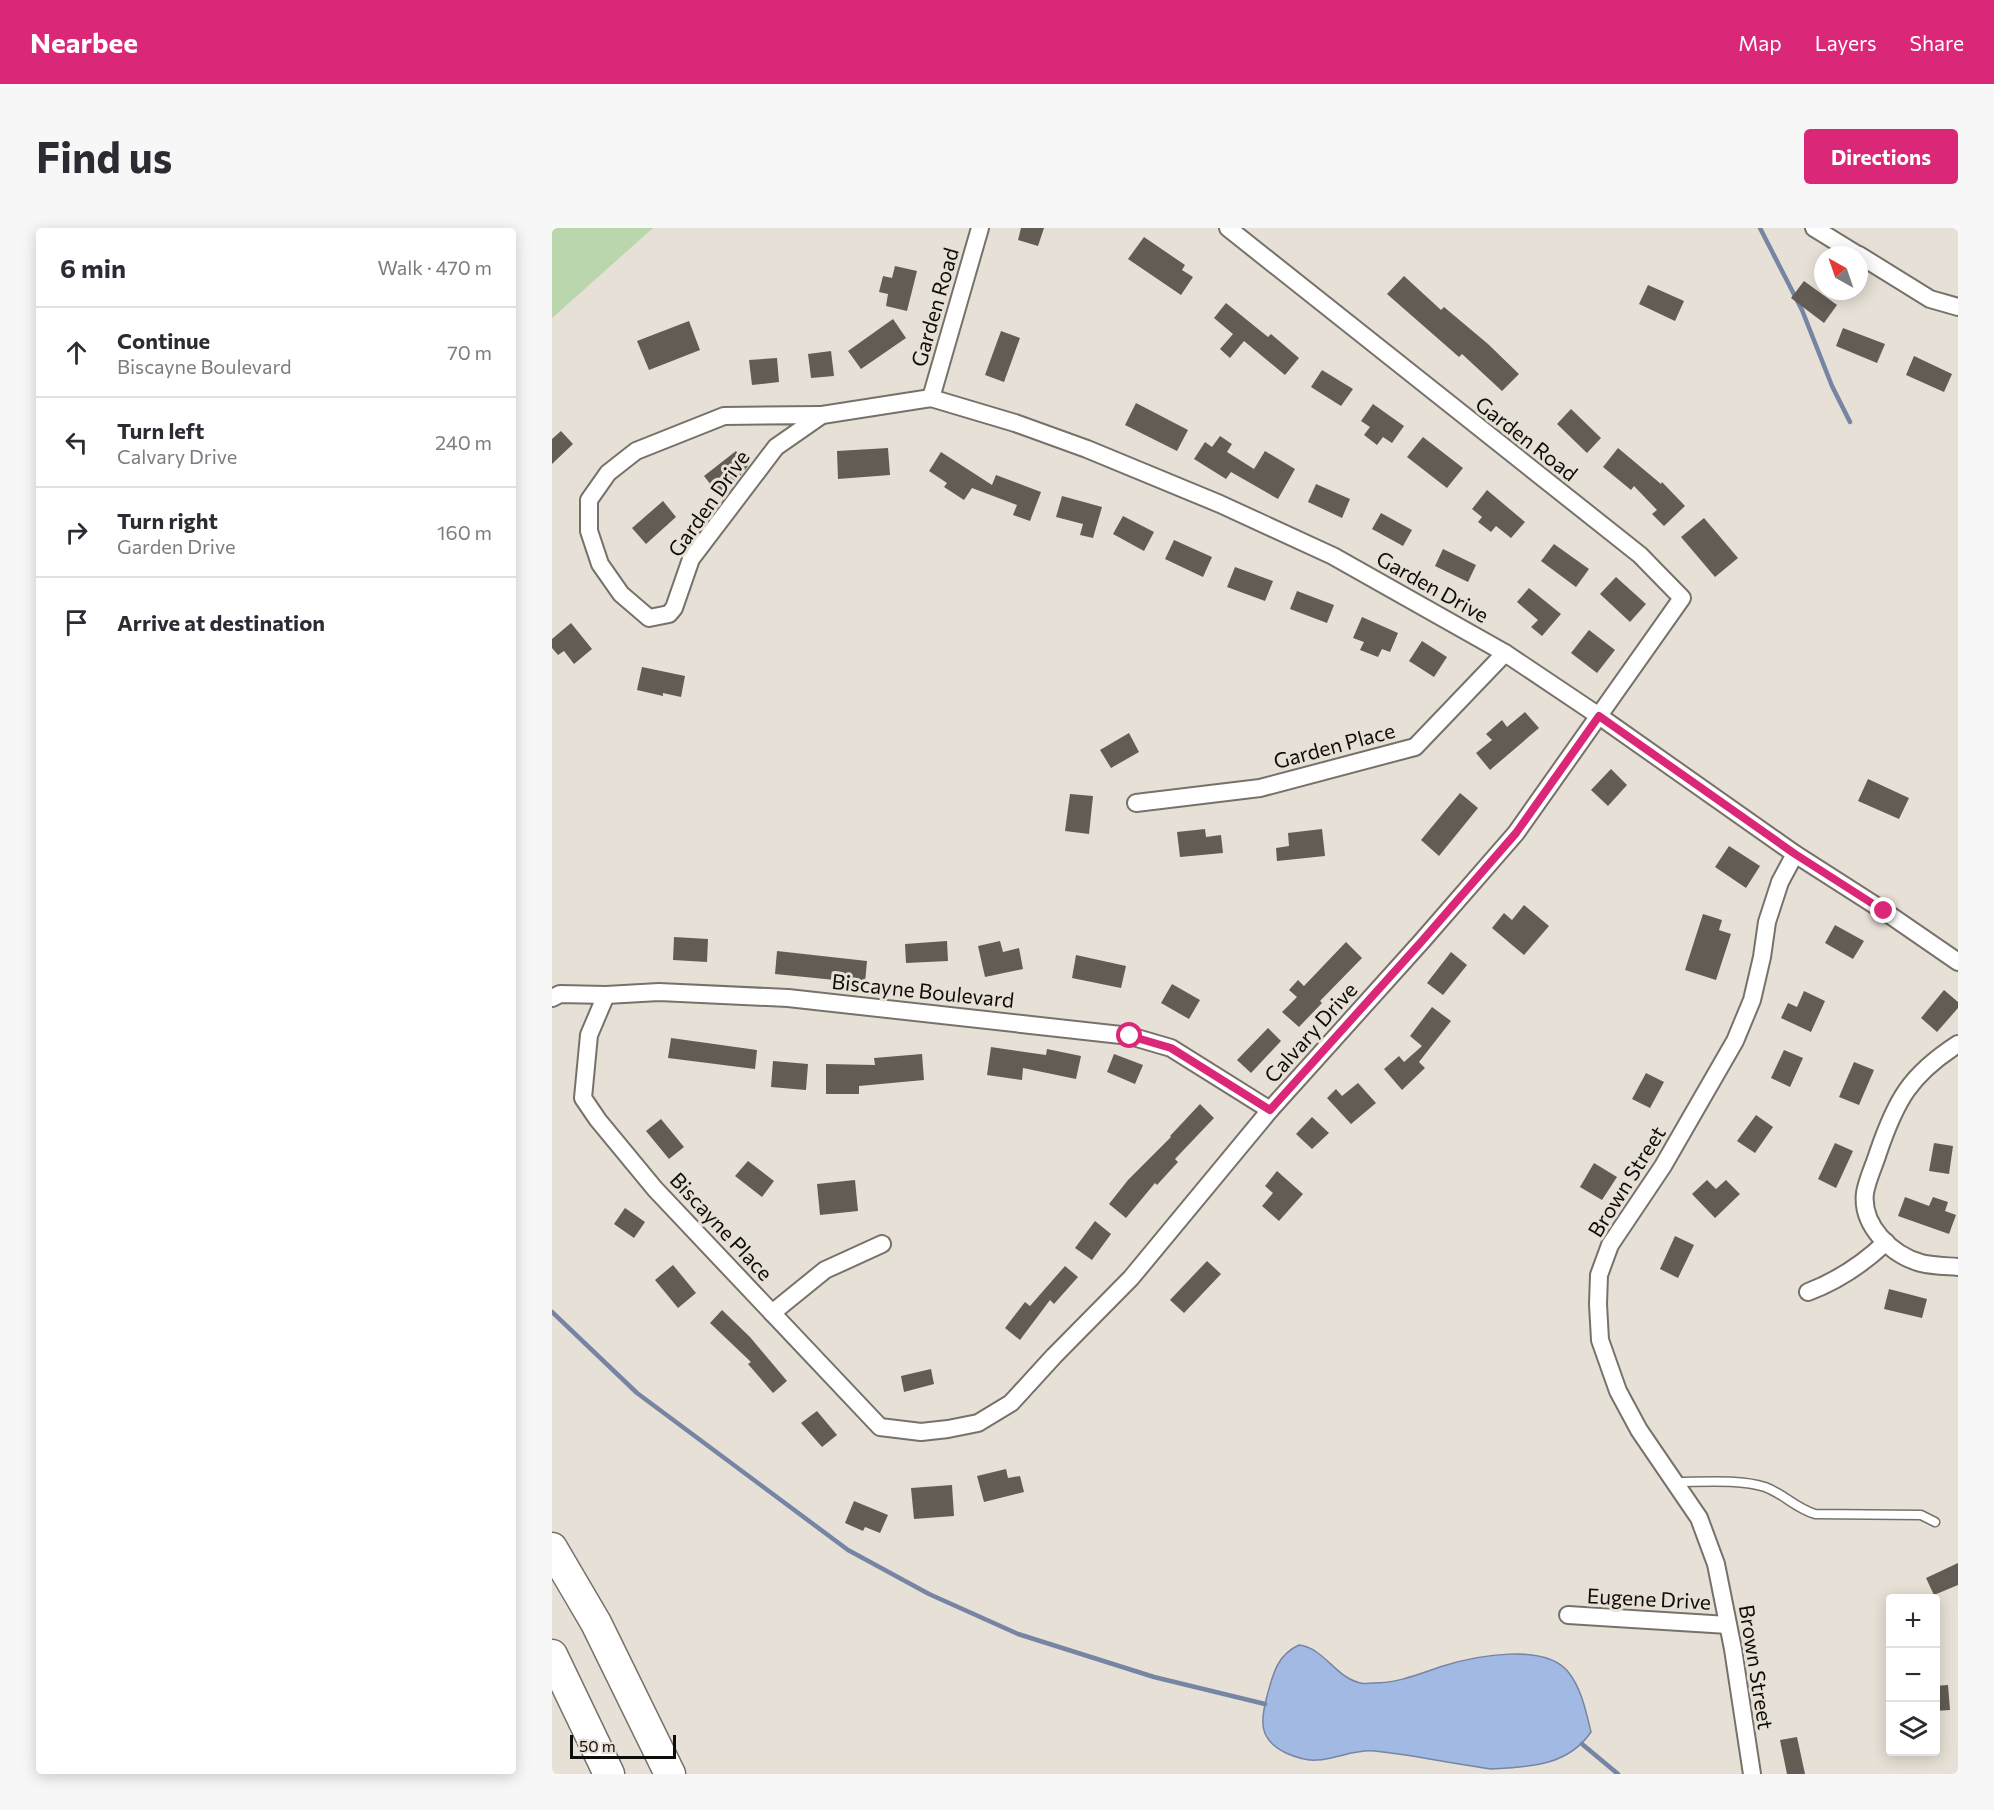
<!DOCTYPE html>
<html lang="en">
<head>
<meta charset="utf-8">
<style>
  body { margin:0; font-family:Commissioner,sans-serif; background:#f7f7f7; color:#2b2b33 }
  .controls { position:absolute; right:18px; bottom:18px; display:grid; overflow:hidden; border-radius:6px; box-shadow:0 3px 15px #0003 }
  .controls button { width:54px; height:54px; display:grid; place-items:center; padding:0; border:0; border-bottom:2px solid #e1e1e2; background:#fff; color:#2b2b33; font:30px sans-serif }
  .compass { position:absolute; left:1262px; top:18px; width:54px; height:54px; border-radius:50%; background:#fff; box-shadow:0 3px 15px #0003; rotate:320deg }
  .scale { position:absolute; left:18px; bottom:15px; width:106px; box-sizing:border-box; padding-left:6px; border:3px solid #0f0d0a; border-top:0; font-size:16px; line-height:21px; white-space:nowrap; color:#0f0d0a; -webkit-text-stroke:4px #e7e0d6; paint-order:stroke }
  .stop { position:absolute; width:18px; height:18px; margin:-14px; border:4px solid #db2777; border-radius:50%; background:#fff }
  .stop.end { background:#db2777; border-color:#fff; box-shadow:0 2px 6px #0008 }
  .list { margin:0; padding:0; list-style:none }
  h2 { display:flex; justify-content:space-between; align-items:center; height:78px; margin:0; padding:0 24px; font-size:26px }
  h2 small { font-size:20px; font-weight:400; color:#7c7c81 }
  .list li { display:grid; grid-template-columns:39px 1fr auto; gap:18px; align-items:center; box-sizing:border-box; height:90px; padding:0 24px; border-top:2px solid #e1e1e2 }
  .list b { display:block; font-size:22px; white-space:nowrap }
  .list p { margin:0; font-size:20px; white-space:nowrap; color:#7c7c81 }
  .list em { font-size:20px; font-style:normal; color:#7c7c81 }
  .icon { flex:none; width:33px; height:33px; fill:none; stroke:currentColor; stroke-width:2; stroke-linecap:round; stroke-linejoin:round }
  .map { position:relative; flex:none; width:1406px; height:1546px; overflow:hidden; border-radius:6px }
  header { display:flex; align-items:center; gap:36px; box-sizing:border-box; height:84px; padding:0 30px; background:#db2777; color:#fff }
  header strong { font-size:28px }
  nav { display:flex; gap:33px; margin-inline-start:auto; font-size:21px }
  .intro { display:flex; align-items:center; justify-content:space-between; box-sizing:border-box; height:144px; padding:0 36px }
  h1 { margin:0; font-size:42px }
  .button { padding:15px 27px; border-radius:6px; background:#db2777; color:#fff; font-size:21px; font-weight:700 }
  main { display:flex; gap:36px; padding:0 36px }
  aside { flex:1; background:#fff; border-radius:6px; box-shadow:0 3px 15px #0003 }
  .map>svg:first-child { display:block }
</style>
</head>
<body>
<header>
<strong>Nearbee</strong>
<nav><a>Map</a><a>Layers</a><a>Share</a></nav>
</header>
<div class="intro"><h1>Find us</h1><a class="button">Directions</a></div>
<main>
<aside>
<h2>6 min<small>Walk · 470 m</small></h2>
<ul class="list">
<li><svg class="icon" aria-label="ahead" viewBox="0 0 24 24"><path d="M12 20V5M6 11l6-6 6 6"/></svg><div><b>Continue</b><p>Biscayne Boulevard</p></div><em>70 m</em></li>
<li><svg class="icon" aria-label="left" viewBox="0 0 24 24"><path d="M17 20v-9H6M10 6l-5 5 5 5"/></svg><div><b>Turn left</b><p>Calvary Drive</p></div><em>240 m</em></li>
<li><svg class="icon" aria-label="right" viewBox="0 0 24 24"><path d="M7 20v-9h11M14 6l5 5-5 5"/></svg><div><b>Turn right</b><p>Garden Drive</p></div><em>160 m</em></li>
<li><svg class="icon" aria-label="arrive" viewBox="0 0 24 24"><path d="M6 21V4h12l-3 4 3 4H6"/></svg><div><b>Arrive at destination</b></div></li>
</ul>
</aside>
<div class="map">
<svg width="1406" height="1546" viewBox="0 0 1406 1546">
  <rect width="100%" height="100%" fill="#e7e0d6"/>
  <path fill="#b9d6ac" d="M0 0H101L0 90Z"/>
  <path fill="#a2b9e4" stroke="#7685a3" stroke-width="1.5" d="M747 1417C772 1420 783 1449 808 1455 812 1456 817 1455 821 1455 847 1455 867 1446 891 1438 923 1428 994 1414 1017 1445 1030 1462 1034 1484 1039 1504 1016 1538 977 1539 940 1541 901 1536 862 1527 823 1523 802 1521 785 1531 765 1532 754 1533 743 1529 734 1525 707 1512 708 1494 715 1468 721 1446 725 1427 747 1417Z"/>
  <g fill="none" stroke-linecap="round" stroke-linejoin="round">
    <g stroke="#7685a3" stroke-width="4.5">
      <path d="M1208 0 1250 82 1280 158 1298 194"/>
      <path d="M0 1084 85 1165 296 1322 377 1366 466 1406 602 1449 713 1476"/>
      <path d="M1030 1516 1066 1546"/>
    </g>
  </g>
  <g fill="#625c54">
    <path d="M469 0H492L486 18 466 12Z"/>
    <path d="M592 9 633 37 630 42 641 49 629 67 576 31Z"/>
    <path d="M343 38 365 43 355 83 334 78 336 66 327 64 331 48 340 50Z"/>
    <path d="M852 48 889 82 892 79 936 116 967 146 950 163 910 126 907 129 835 66Z"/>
    <path d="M1252 53 1285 77 1272 95 1239 70Z"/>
    <path d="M1096 57 1132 73 1123 93 1087 76Z"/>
    <path d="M674 75 716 109 719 106 747 130 733 147 692 113 678 130 668 121 681 106 662 90Z"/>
    <path d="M341 91 354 110 309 141 296 123Z"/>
    <path d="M137 93 148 122 97 142 85 113Z"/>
    <path d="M1291 100 1333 116 1325 135 1284 118Z"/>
    <path d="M449 103 468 110 452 154 433 147Z"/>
    <path d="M279 123 282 148 259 150 256 126Z"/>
    <path d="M1362 128 1400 146 1392 164 1354 147Z"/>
    <path d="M225 130 227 154 200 157 197 132Z"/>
    <path d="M770 142 801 161 789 178 759 159Z"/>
    <path d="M584 175 636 202 625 223 573 197Z"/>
    <path d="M821 176 852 198 840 215 831 209 825 217 812 207 818 199 809 193Z"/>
    <path d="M1019 181 1049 210 1035 225 1005 196Z"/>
    <path d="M9 203 21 216 0 236V211Z"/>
    <path d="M668 208 680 216 675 224 702 241 713 223 743 241 726 271 679 244 674 251 642 231 653 214 660 219Z"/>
    <path d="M871 209 911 240 895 260 855 229Z"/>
    <path d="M336 220 338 247 286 251 285 223Z"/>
    <path d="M1066 220 1109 256 1110 254 1133 278 1112 298 1100 286 1105 282 1082 258 1079 262 1051 239Z"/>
    <path d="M184 223 196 238 188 248 166 266 152 248Z"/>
    <path d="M389 224 440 257 444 247 489 264 478 293 461 287 465 277 420 260 412 272 392 259 395 255 377 243Z"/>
    <path d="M764 256 798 271 790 290 756 274Z"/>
    <path d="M935 262 973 294 959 310 944 298 939 304 926 294 930 289 920 281Z"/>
    <path d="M510 268 550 279 541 310 528 307 531 296 504 289Z"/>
    <path d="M111 273 124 289 94 316 80 300Z"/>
    <path d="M829 285 860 302 851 318 820 301Z"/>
    <path d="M571 288 602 304 592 323 561 306Z"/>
    <path d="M1152 290 1186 330 1163 349 1129 309Z"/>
    <path d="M622 312 660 329 651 349 613 331Z"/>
    <path d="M1002 316 1037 341 1024 359 989 333Z"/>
    <path d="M891 321 924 337 916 354 883 338Z"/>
    <path d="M683 339 721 353 713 373 675 359Z"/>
    <path d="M1064 349 1094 376 1078 394 1048 366Z"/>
    <path d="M977 360 1009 386 990 408 979 399 986 392 965 374Z"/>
    <path d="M745 363 782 377 775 395 738 381Z"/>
    <path d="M810 389 846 405 838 424 830 421 826 429 808 422 812 414 801 410Z"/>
    <path d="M19 395 40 421 22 436 12 423 6 427 0 420V411Z"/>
    <path d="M1037 402 1063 422 1045 445 1019 425Z"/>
    <path d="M870 413 895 429 882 449 857 433Z"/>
    <path d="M90 439 133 448 129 469 111 465V468L85 462Z"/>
    <path d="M973 484 987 500 938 542 924 525 940 512 934 506 950 492 955 499Z"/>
    <path d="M577 505 587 524 559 540 548 522Z"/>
    <path d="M1059 541 1075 557 1056 578 1039 562Z"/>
    <path d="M1316 551 1357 570 1347 591 1306 573Z"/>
    <path d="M908 565 926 580 887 628 869 612Z"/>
    <path d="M518 566 541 568 537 606 513 603Z"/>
    <path d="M653 601 654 609 669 607 671 625 628 629 625 604Z"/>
    <path d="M770 601 773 628 725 633 724 620 737 618 736 605Z"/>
    <path d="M1177 618 1208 638 1194 660 1163 639Z"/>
    <path d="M972 677 997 698 972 727 940 700 952 685 960 692Z"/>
    <path d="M1151 686 1170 692 1167 702 1179 706 1164 752 1133 742Z"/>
    <path d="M1283 697 1312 713 1301 731 1273 715Z"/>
    <path d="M122 709 156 711 155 734 121 732Z"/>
    <path d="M395 713 396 733 354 735 353 716Z"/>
    <path d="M448 713 451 724 467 720 471 741 433 749 426 718Z"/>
    <path d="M794 714 810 730 768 773 770 775 747 799 730 784 745 769 737 762 746 752 752 758Z"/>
    <path d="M225 723 315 733 313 755 223 746Z"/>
    <path d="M899 724 915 737 891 767 875 755Z"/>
    <path d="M524 727 574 738 569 760 520 750Z"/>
    <path d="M620 756 648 772 637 791 609 775Z"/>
    <path d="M1392 762 1406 774V780L1385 804 1369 790Z"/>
    <path d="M1252 763 1273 773 1259 804 1229 790 1236 775 1245 779Z"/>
    <path d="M880 779 899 793 867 834 873 840 850 862 832 841 847 828 852 834 870 818 858 808Z"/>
    <path d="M716 800 729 813 699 845 685 832Z"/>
    <path d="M119 810 205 822 203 841 116 830Z"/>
    <path d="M439 819 494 827 495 821 529 828 524 851 471 840 470 852 435 847Z"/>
    <path d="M1232 822 1251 830 1238 859 1219 850Z"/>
    <path d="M370 826 372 852 307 858V866H274V836L323 837 322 830Z"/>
    <path d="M562 826 591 837 583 856 555 844Z"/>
    <path d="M221 833 256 836 254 862 219 859Z"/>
    <path d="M1302 834 1322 842 1307 877 1287 869Z"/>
    <path d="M1094 845 1112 854 1098 880 1080 871Z"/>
    <path d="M806 855 824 875 799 896 775 870 784 861 790 868Z"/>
    <path d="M648 876 662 890 623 931 626 934 605 957 603 955 574 990 557 976 576 952 619 909 618 908Z"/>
    <path d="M1204 887 1221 899 1203 925 1185 913Z"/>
    <path d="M760 889 777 905 760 921 744 906Z"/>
    <path d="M109 891 132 919 117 931 94 903Z"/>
    <path d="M1283 915 1301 923 1284 960 1266 951Z"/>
    <path d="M1382 915 1401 918 1397 946 1377 943Z"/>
    <path d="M196 933 222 953 210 969 183 948Z"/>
    <path d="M1042 935 1065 949 1050 972 1028 959Z"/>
    <path d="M725 943 751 966 727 993 710 978 721 965 713 958Z"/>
    <path d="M303 952 306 983 268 987 265 956Z"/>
    <path d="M1155 952 1164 961 1174 952 1188 966 1163 990 1140 966Z"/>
    <path d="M1353 969 1377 978 1381 969 1396 974 1393 983 1404 987 1397 1006 1346 988Z"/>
    <path d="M73 980 93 994 82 1010 62 996Z"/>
    <path d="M543 993 559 1006 540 1032 523 1020Z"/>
    <path d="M1123 1008 1142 1017 1126 1050 1108 1041Z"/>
    <path d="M655 1033 669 1046 632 1085 618 1072Z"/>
    <path d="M121 1037 144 1065 126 1080 103 1052Z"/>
    <path d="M513 1038 526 1049 502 1076 498 1072 468 1112 453 1100 473 1074 478 1078Z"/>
    <path d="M1337 1061 1375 1071 1370 1090 1332 1081Z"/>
    <path d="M170 1082 198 1109 235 1153 221 1165 196 1136 199 1134 158 1095Z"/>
    <path d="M379 1141 382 1156 352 1164 349 1148Z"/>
    <path d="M265 1183 285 1207 270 1219 249 1195Z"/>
    <path d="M454 1241 456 1250 468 1248 472 1264 432 1274 425 1248Z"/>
    <path d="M400 1257 402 1288 362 1291 359 1260Z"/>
    <path d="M302 1273 336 1287 328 1305 313 1299 311 1303 293 1295Z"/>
    <path d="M1406 1335V1357L1382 1367 1374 1350Z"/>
    <path d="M1396 1457 1398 1482 1383 1483V1458Z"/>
    <path d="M1245 1509 1253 1546H1235L1228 1512Z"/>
  </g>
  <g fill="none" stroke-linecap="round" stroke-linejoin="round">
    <g stroke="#777169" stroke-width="11">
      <path id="lane" d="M1124 1254C1150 1254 1188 1251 1213 1259 1232 1266 1243 1280 1263 1286L1369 1287 1383 1294"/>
    </g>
    <g stroke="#777169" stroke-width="20">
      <g id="street">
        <path d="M1262 0 1306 27"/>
        <path d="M1307 27 1378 71 1406 79"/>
        <path d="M379 170 428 0"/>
        <path d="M270 187 379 170 463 195 535 221 668 276 781 328 953 425 1047 488 1243 626 1332 683 1406 734"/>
        <path d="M270 187 224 219 139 331 122 380 117 386 97 390 69 366 48 336 37 303V272L56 245 84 223 172 188Z"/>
        <path d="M584 575 708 560 863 519 953 425"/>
        <path d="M54 767 37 807 31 870 46 892 103 961 328 1199 369 1204 396 1201 426 1195 459 1175 502 1128 579 1050 718 882 870 713 964 605 1130 370 1088 327 676 0"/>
        <path d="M0 770 8 766 54 767 107 764 236 770 578 808 619 820 718 882"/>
        <path d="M1406 816C1358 847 1344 872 1326 925 1322 938 1315 952 1313 965 1309 998 1340 1027 1369 1035 1381 1038 1394 1038 1406 1039"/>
        <path d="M1256 1064C1285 1053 1311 1036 1334 1014"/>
        <path d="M220 1085 273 1042 330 1016"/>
        <path d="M1016 1387 1176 1397"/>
        <path d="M1200 1546 1181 1421 1164 1336 1147 1290 1087 1202 1066 1163 1048 1112 1046 1076 1047 1047 1058 1017 1111 938 1183 813 1200 772 1210 729 1215 694 1228 654 1243 626"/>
      </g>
    </g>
    <g stroke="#777169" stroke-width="33">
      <g id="highway">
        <path d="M0 1320 44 1395 118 1546"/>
        <path d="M0 1427 57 1546"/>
      </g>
    </g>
    <use href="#lane" stroke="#fff" stroke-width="8"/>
    <use href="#street" stroke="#fff" stroke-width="16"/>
    <use href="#highway" stroke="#fff" stroke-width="30"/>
  </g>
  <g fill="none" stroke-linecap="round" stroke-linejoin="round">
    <path stroke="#db2777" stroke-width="8" d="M578 808 619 820 718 882 870 713 964 605 1047 488 1243 626 1332 683"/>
  </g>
  <g text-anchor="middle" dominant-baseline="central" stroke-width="6" stroke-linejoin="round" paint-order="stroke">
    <g font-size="21" fill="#0f0d0a" stroke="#e7e0d6">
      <text transform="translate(382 79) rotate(-74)">Garden Road</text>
      <text transform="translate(975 210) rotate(38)">Garden Road</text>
      <text transform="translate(156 275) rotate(-55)">Garden Drive</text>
      <text transform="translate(881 358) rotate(29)">Garden Drive</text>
      <text transform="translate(782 517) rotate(-15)">Garden Place</text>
      <text transform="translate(371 762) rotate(6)">Biscayne Boulevard</text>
      <text transform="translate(758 804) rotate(-48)">Calvary Drive</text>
      <text transform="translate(1074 953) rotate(-58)">Brown Street</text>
      <text transform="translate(170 998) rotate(47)">Biscayne Place</text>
      <text transform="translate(1097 1370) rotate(3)">Eugene Drive</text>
      <text transform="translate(1205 1439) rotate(81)">Brown Street</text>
    </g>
  </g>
</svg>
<div class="controls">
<button>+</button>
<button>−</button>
<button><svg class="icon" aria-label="layers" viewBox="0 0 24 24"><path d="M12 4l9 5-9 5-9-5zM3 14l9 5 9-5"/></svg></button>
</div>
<svg class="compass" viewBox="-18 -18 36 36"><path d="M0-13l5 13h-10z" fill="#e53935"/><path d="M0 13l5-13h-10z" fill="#7c7c81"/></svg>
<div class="scale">50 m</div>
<div class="stop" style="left:578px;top:808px"></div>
<div class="stop end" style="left:1332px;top:683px"></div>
</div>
</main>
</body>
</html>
